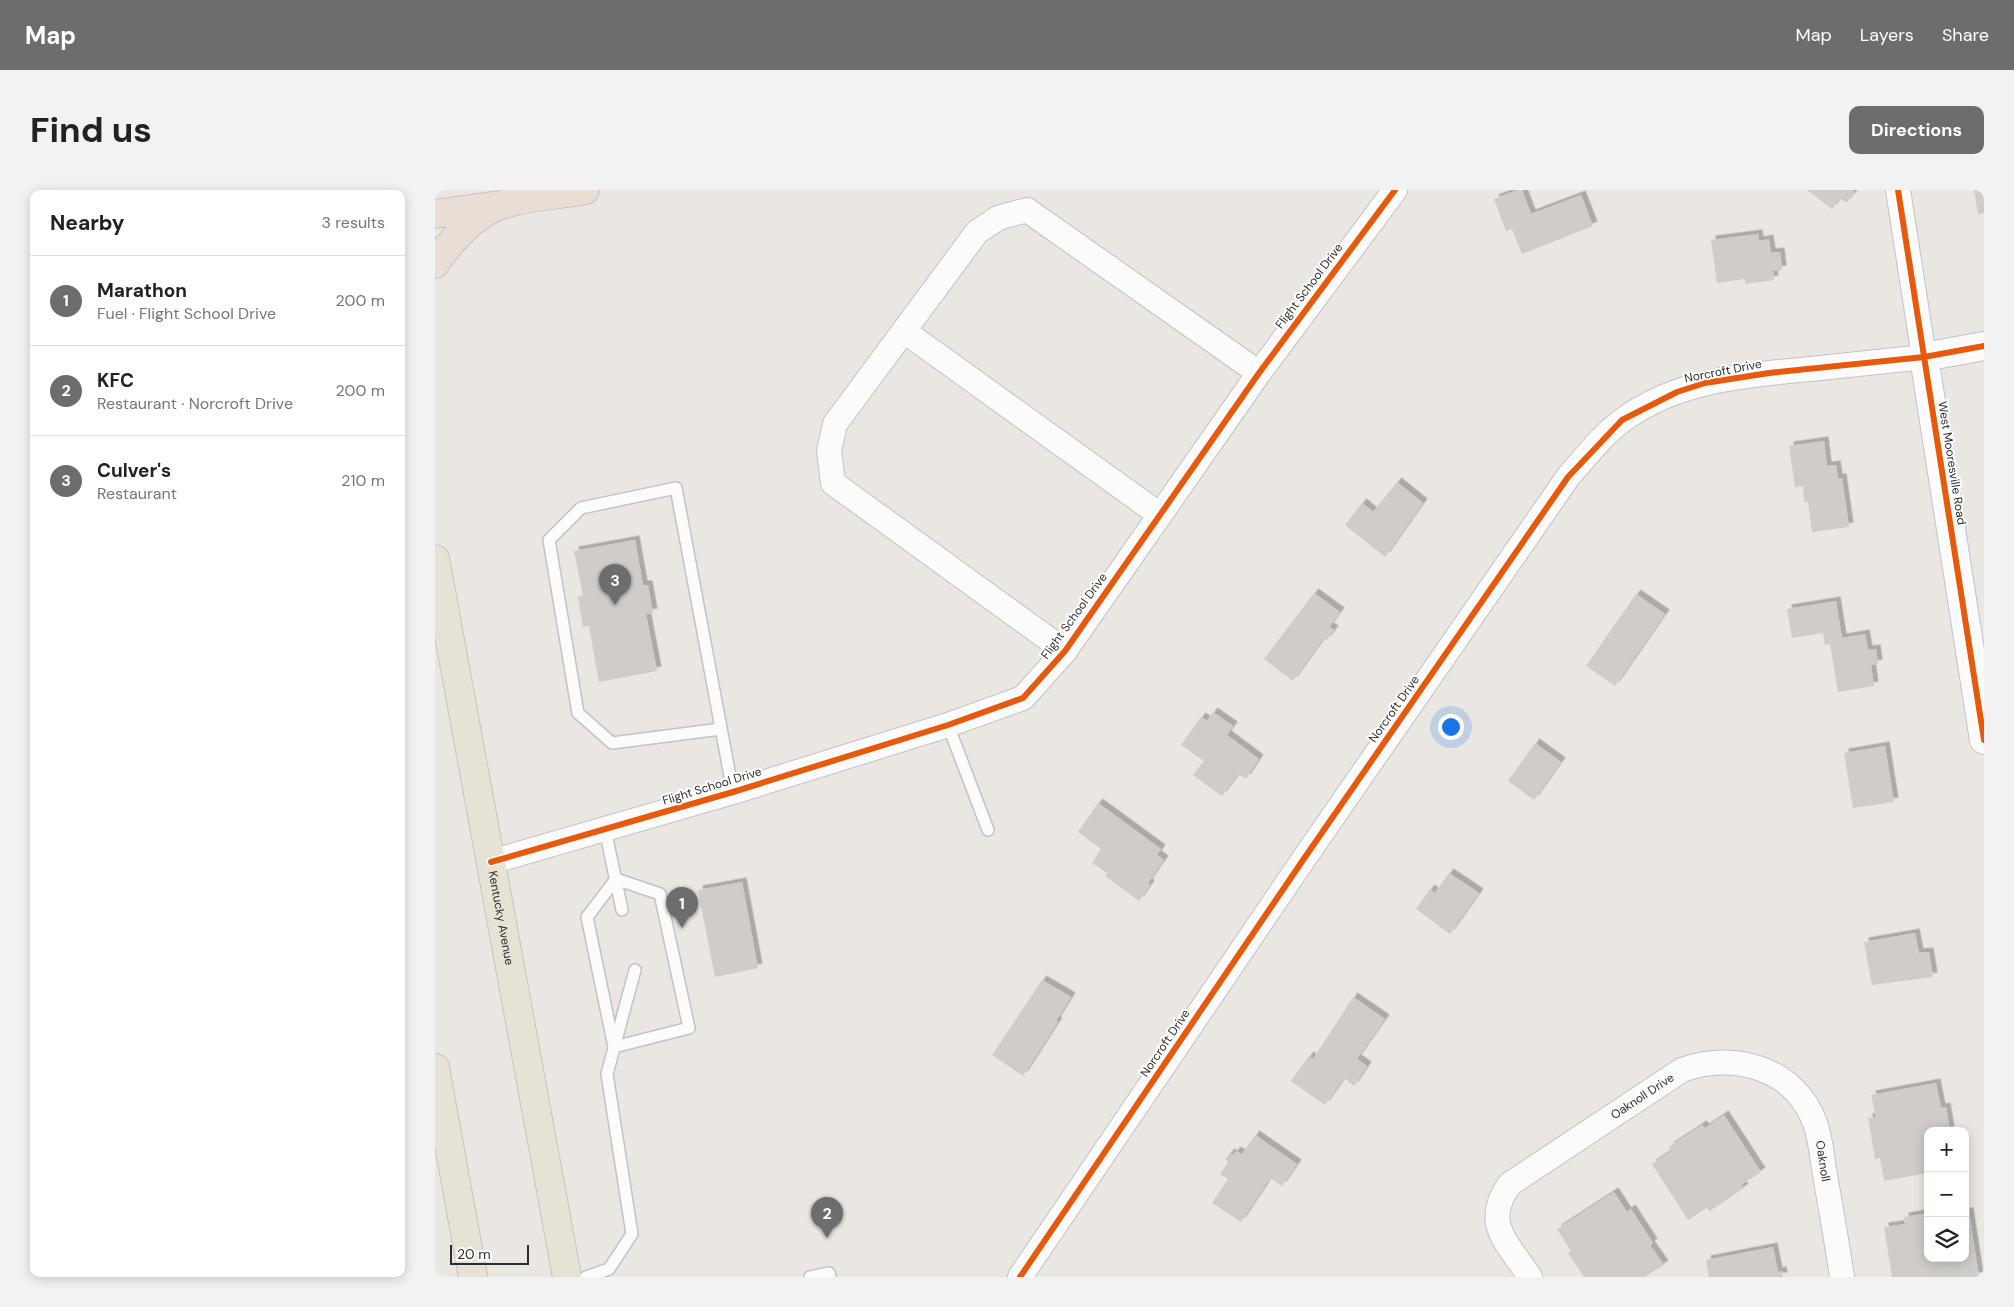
<!DOCTYPE html>
<html lang="en">
<head>
<meta charset="utf-8">
<style>
  body { margin:0; font-family:"DM Sans",sans-serif; background:#f2f2f2; color:#222 }
  .controls { position:absolute; right:15px; bottom:15px; display:grid; overflow:hidden; border-radius:10px; box-shadow:0 2px 12px #0003 }
  .controls button { width:45px; height:45px; display:grid; place-items:center; padding:0; border:0; border-bottom:1px solid #e0e0e0; background:#fff; color:#222; font:25px sans-serif }
  .scale { position:absolute; left:15px; bottom:12px; width:79px; box-sizing:border-box; padding-left:5px; border:2px solid #2c2c2c; border-top:0; font-size:14px; line-height:18px; white-space:nowrap; color:#2c2c2c; -webkit-text-stroke:4px #fff; paint-order:stroke }
  .you { position:absolute; left:1015px; top:536px; width:18px; height:18px; margin:-12px; border:4px solid #fff; border-radius:50%; background:#1a73e8; box-shadow:0 0 0 8px #1a73e833 }
  .badge { display:grid; place-items:center; width:32px; height:32px; border-radius:50%; background:#6e6d6c; color:#fff; font-size:16px; font-weight:700 }
  .pin { position:absolute; translate:-50% -41px; filter:drop-shadow(0 1px 2px #0008) }
  .pin::after { content:''; position:absolute; top:26px; width:18px; height:15px; background:inherit; clip-path:polygon(0 0,100% 0,50% 100%) }
  .list { margin:0; padding:0; list-style:none }
  h2 { display:flex; justify-content:space-between; align-items:center; height:65px; margin:0; padding:0 20px; font-size:21px }
  h2 small { font-size:16px; font-weight:400; color:#767676 }
  .list li { display:grid; grid-template-columns:32px 1fr auto; gap:15px; align-items:center; box-sizing:border-box; height:90px; padding:0 20px; border-top:1px solid #e0e0e0 }
  .list b { display:block; font-size:19px; white-space:nowrap }
  .list p { margin:0; font-size:16px; white-space:nowrap; color:#767676 }
  .list em { font-size:16px; font-style:normal; color:#767676 }
  .icon { flex:none; width:28px; height:28px; fill:none; stroke:currentColor; stroke-width:2; stroke-linecap:round; stroke-linejoin:round }
  .map { position:relative; flex:none; width:1549px; height:1087px; overflow:hidden; border-radius:10px }
  header { display:flex; align-items:center; gap:30px; box-sizing:border-box; height:70px; padding:0 25px; background:#6e6d6c; color:#fff }
  header strong { font-size:24px }
  nav { display:flex; gap:28px; margin-inline-start:auto; font-size:18px }
  .intro { display:flex; align-items:center; justify-content:space-between; box-sizing:border-box; height:120px; padding:0 30px }
  h1 { margin:0; font-size:35px }
  .button { padding:12px 22px; border-radius:10px; background:#6e6d6c; color:#fff; font-size:18px; font-weight:700 }
  main { display:flex; gap:30px; padding:0 30px }
  aside { flex:1; background:#fff; border-radius:10px; box-shadow:0 2px 12px #0003 }
  .map>svg:first-child { display:block }
</style>
</head>
<body>
<header>
<strong>Map</strong>
<nav><a>Map</a><a>Layers</a><a>Share</a></nav>
</header>
<div class="intro"><h1>Find us</h1><a class="button">Directions</a></div>
<main>
<aside>
<h2>Nearby<small>3 results</small></h2>
<ul class="list">
<li><span class="badge">1</span><div><b>Marathon</b><p>Fuel · Flight School Drive</p></div><em>200 m</em></li>
<li><span class="badge">2</span><div><b>KFC</b><p>Restaurant · Norcroft Drive</p></div><em>200 m</em></li>
<li><span class="badge">3</span><div><b>Culver's</b><p>Restaurant</p></div><em>210 m</em></li>
</ul>
</aside>
<div class="map">
<svg width="1549" height="1087" viewBox="0 0 1549 1087">
  <defs>
    <filter id="shadow"><feDropShadow dx="4.5" dy="-4.5" stdDeviation="0" flood-color="#0004"/></filter>
  </defs>
  <rect width="100%" height="100%" fill="#eae6e2"/>
  <g fill="#cfccc9" filter="url(#shadow)">
    <path d="M1082 0H1087L1096 24 1146 5 1158 36 1087 64 1077 39 1071 41 1059 9Z"/>
    <path d="M1372 0H1417L1420 2 1411 13 1405 8 1397 19Z"/>
    <path d="M1539 0H1549V23L1543 24Z"/>
    <path d="M1323 44 1324 51 1334 49 1336 63 1345 62 1347 80 1338 81 1339 90 1310 94V89L1282 93 1276 50Z"/>
    <path d="M1389 251 1392 276 1401 275 1403 288H1407L1414 337 1377 342 1373 312H1369L1368 296 1360 297 1354 256Z"/>
    <path d="M962 292 988 313 950 367 910 335 927 313 938 322Z"/>
    <path d="M200 350 208 395H213L218 423 211 424 222 481 164 492 154 436 148 437 143 407 148 406 139 361Z"/>
    <path d="M879 403 905 422 894 437 899 440 892 450 889 448 858 491 829 469Z"/>
    <path d="M1201 404 1230 424 1180 496 1151 476Z"/>
    <path d="M1401 411 1407 448 1430 444 1433 460 1441 459 1443 474 1436 475 1439 496 1403 502 1395 454 1390 455 1388 443 1357 448 1352 419Z"/>
    <path d="M778 522 798 536 792 545 824 569 811 589 803 584 787 606 758 585 769 571 746 555 766 527 772 531Z"/>
    <path d="M1100 553 1126 572 1099 610 1073 591Z"/>
    <path d="M1450 556 1459 612 1418 618 1409 563Z"/>
    <path d="M663 613 726 659 722 665 729 670 713 693 715 695 704 711 670 686 672 683 657 673 666 659 643 642Z"/>
    <path d="M1014 683 1044 703 1015 744 981 719 995 699 1000 703Z"/>
    <path d="M307 692 323 778 280 787 263 700Z"/>
    <path d="M1480 743 1484 763 1494 762 1498 787 1437 795 1429 752Z"/>
    <path d="M607 790 636 807 621 831 623 832 588 886 557 865Z"/>
    <path d="M918 807 950 829 922 869 932 876 919 896 909 888 890 915 856 891 874 866 878 869Z"/>
    <path d="M1501 893 1506 918 1511 917 1515 941H1493V983L1449 991 1445 968 1440 969 1433 928 1441 927 1436 905Z"/>
    <path d="M1289 925 1326 982 1306 995 1309 998 1275 1021 1272 1018 1253 1030 1217 974 1236 961 1234 957 1267 935 1270 938Z"/>
    <path d="M820 945 862 974 847 996 835 988 806 1032 777 1013 793 989 785 984 793 972 790 969 795 963 798 965 801 961 807 964Z"/>
    <path d="M1179 1002 1192 1022 1196 1019 1218 1053 1215 1055 1229 1075 1210 1087H1149L1133 1063 1136 1061 1122 1039Z"/>
    <path d="M1530 1022H1534L1544 1087H1457L1449 1037 1470 1034 1469 1027 1493 1023V1068H1530Z"/>
    <path d="M1338 1057 1343 1082 1347 1081 1348 1087H1274L1271 1070Z"/>
  </g>
  <g fill="none" stroke-linecap="round" stroke-linejoin="round">
    <g stroke="#c3c2c3" stroke-width="14">
      <g id="lane">
        <path d="M513 535 553 640"/>
        <path d="M286 539 177 553 143 523 114 350 146 318 241 298 298 602"/>
        <path d="M170 639 187 720"/>
        <path d="M181 689 225 704 254 838 179 857 152 727Z"/>
        <path d="M151 1087 174 1079 197 1044 172 884 200 780"/>
        <path d="M375 1087 394 1083 395 1087"/>
      </g>
    </g>
    <g stroke="#c3c2c3" stroke-width="26">
      <g id="street">
        <path d="M469 141 725 325"/>
        <path d="M630 461 398 293 394 261 400 234 542 42 563 28 592 20 824 183"/>
        <path d="M56 672 298 602 513 535 588 508 630 461 824 183 960 0"/>
        <path d="M585 1087 868 670 1133 287C1150 268 1167 245 1188 230 1242 190 1311 185 1376 179 1413 175 1451 171 1489 167L1463 0"/>
        <path id="s1" d="M1095 1087C1073 1053 1046 1033 1075 994L1247 880C1299 861 1360 878 1380 933 1386 949 1387 968 1390 985 1396 1019 1402 1053 1407 1087"/>
      </g>
    </g>
    <g stroke="#c3c2c3" stroke-width="30">
      <path id="secondary" d="M1549 156 1489 167 1549 550"/>
    </g>
    <g stroke="#c6c4c2" stroke-width="30">
      <g id="primary">
        <path id="s2" d="M0 369 132 1087"/>
        <path d="M0 878 38 1087"/>
      </g>
    </g>
    <g stroke="#c6c4c2" stroke-width="30">
      <g id="highway">
        <path d="M0 24 58 16"/>
        <path d="M0 74C16 50 41 22 69 14 95 6 124 5 150 0"/>
      </g>
    </g>
    <use href="#lane" stroke="#fcfbfb" stroke-width="11"/>
    <use href="#street" stroke="#fcfbfb" stroke-width="24"/>
    <use href="#secondary" stroke="#fcfbfb" stroke-width="28"/>
    <use href="#primary" stroke="#e6e2d5" stroke-width="28"/>
    <use href="#highway" stroke="#e8ded5" stroke-width="28"/>
    <g stroke="#fff" stroke-width="9">
      <g id="cycleway">
        <path d="M1463 0 1549 550"/>
        <path d="M56 672 298 602 513 535 588 508 630 461 824 183 960 0"/>
        <path d="M585 1087 868 670 1133 287 1187 230 1242 202 1270 193 1334 183 1489 167 1549 156"/>
      </g>
    </g>
    <use href="#cycleway" stroke="#e8590c" stroke-width="6"/>
  </g>
  <g text-anchor="middle" dominant-baseline="central" stroke-width="4" stroke-linejoin="round" paint-order="stroke">
    <g font-size="12" fill="#2c2c2c" stroke="#fff">
      <text transform="translate(874 96) rotate(-53)">Flight School Drive</text>
      <text transform="translate(1288 181) rotate(-11)">Norcroft Drive</text>
      <text transform="translate(1517 273) rotate(81)">West Mooresville Road</text>
      <text transform="translate(639 426) rotate(-54)">Flight School Drive</text>
      <text transform="translate(959 519) rotate(-55)">Norcroft Drive</text>
      <text transform="translate(277 596) rotate(-17)">Flight School Drive</text>
      <text stroke="none"><textPath href="#s2" startOffset="365">Kentucky Avenue</textPath></text>
      <text transform="translate(730 853) rotate(-56)">Norcroft Drive</text>
      <text stroke="none"><textPath href="#s1" startOffset="264">Oaknoll Drive</textPath></text>
      <text stroke="none"><textPath href="#s1" startOffset="510">Oaknoll</textPath></text>
    </g>
  </g>
</svg>
<div class="controls">
<button>+</button>
<button>−</button>
<button><svg class="icon" aria-label="layers" viewBox="0 0 24 24"><path d="M12 4l9 5-9 5-9-5zM3 14l9 5 9-5"/></svg></button>
</div>
<div class="scale">20 m</div>
<div class="you"></div>
<div class="pin badge" style="left:247px;top:738px">1</div>
<div class="pin badge" style="left:392px;top:1048px">2</div>
<div class="pin badge" style="left:180px;top:415px">3</div>
</div>
</main>
</body>
</html>
